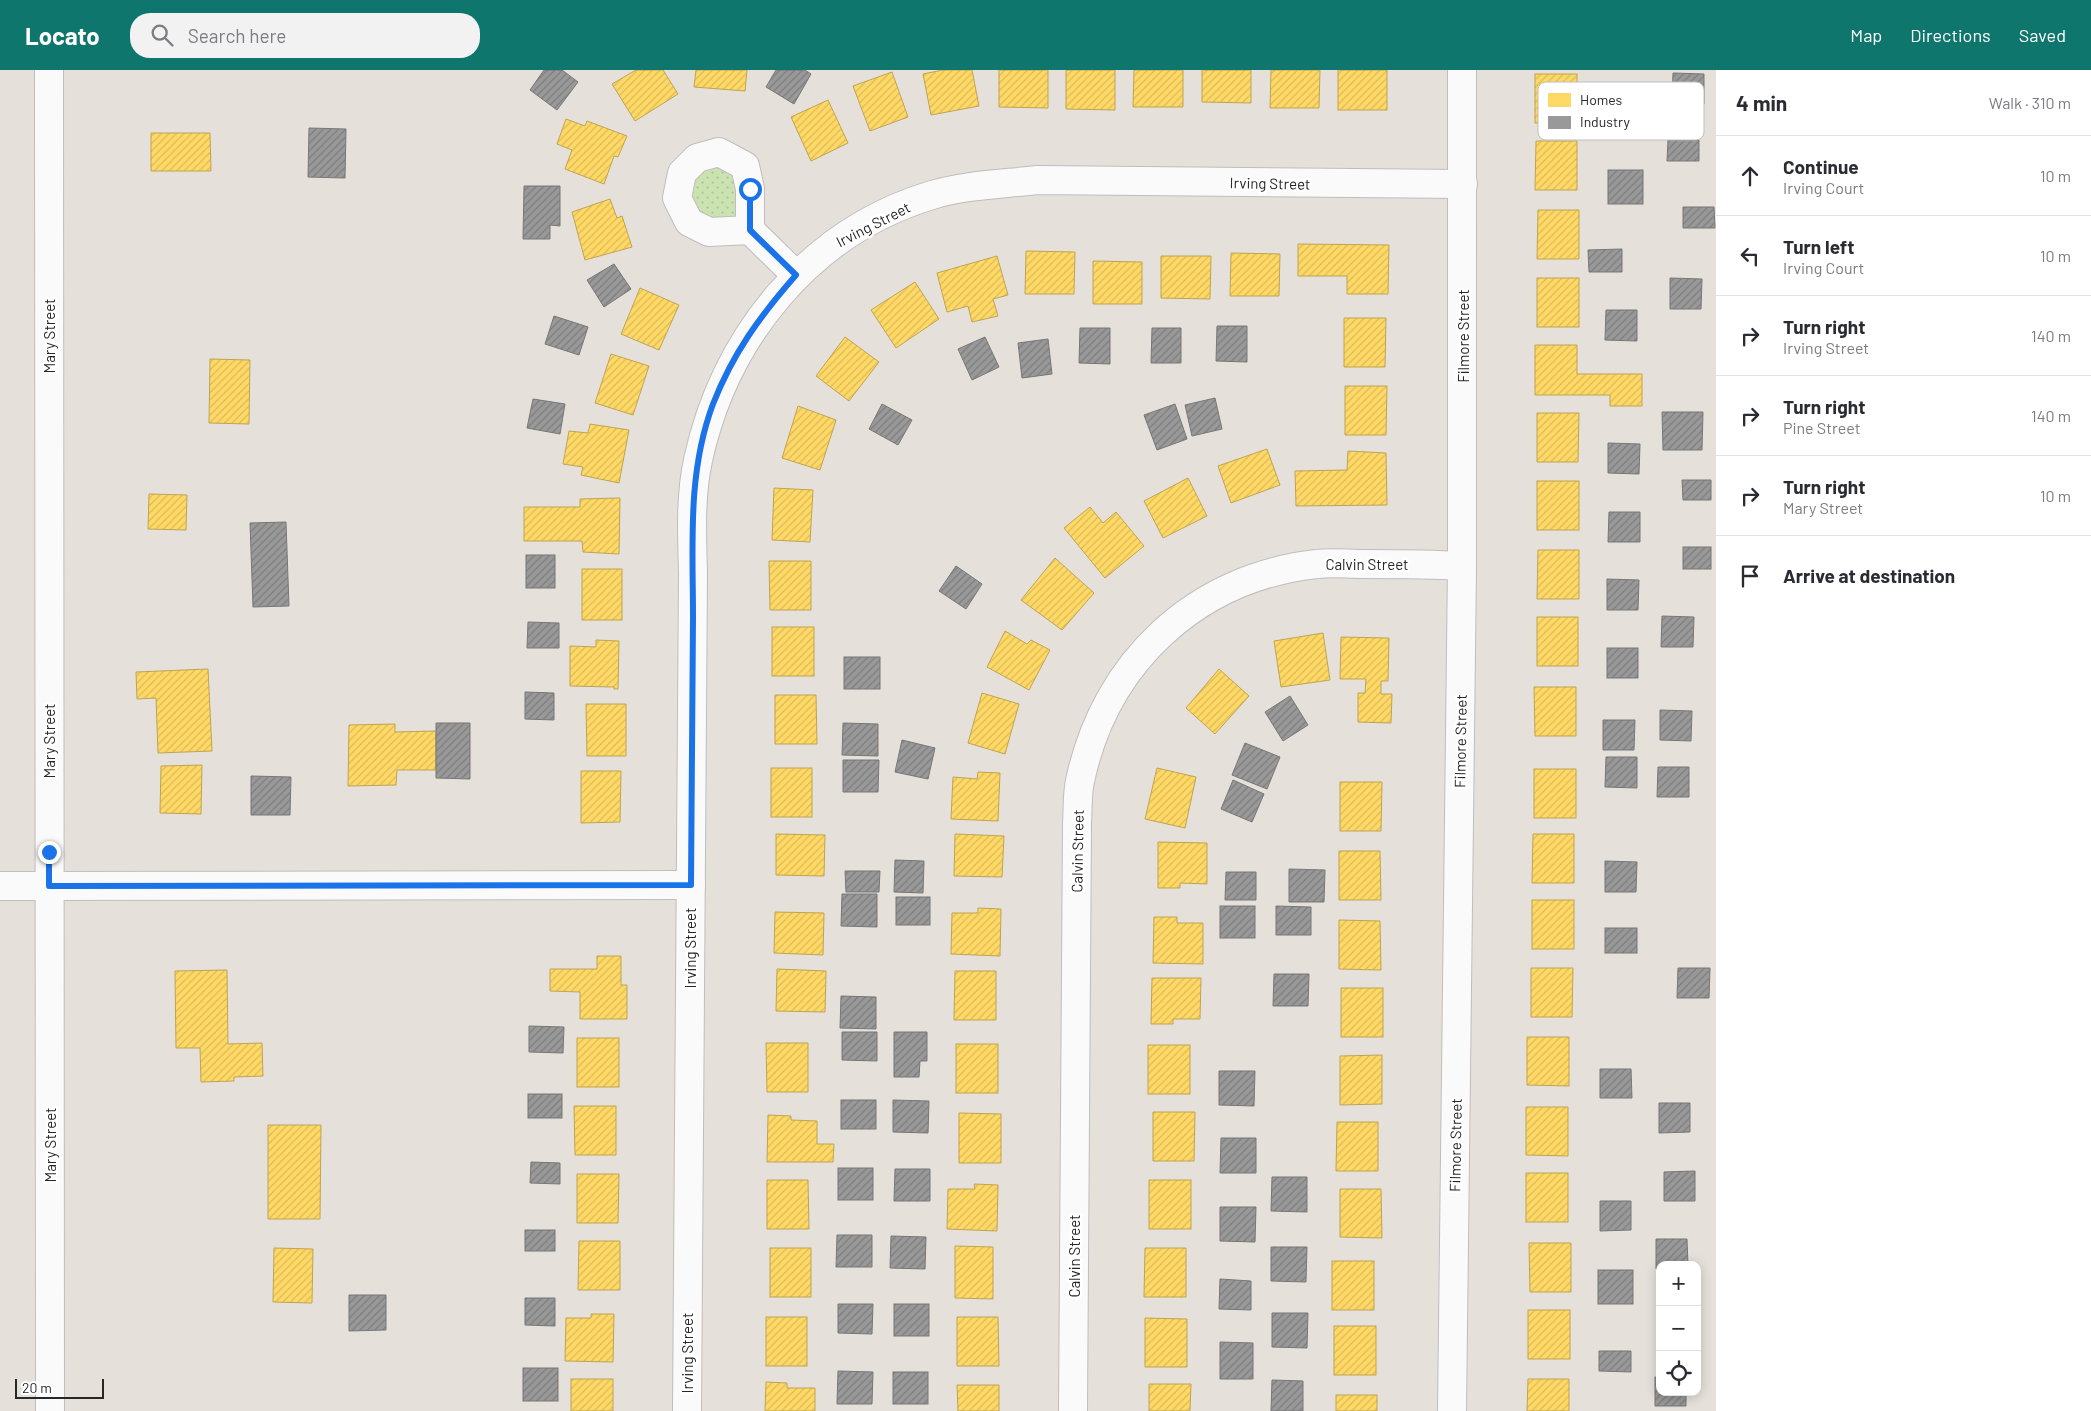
<!DOCTYPE html>
<html lang="en">
<head>
<meta charset="utf-8">
<style>
  body { margin:0; font-family:Barlow,sans-serif; background:#f2f2f3; color:#2b2b33 }
  .controls { position:absolute; right:15px; bottom:15px; display:grid; overflow:hidden; border-radius:10px; box-shadow:0 2px 12px #0003 }
  .controls button { width:45px; height:45px; display:grid; place-items:center; padding:0; border:0; border-bottom:1px solid #e1e1e2; background:#fff; color:#2b2b33; font:25px sans-serif }
  .scale { position:absolute; left:15px; bottom:12px; width:89px; box-sizing:border-box; padding-left:5px; border:2px solid #272727; border-top:0; font-size:14px; line-height:18px; white-space:nowrap; color:#272727; -webkit-text-stroke:4px #fff; paint-order:stroke }
  .stop { position:absolute; width:15px; height:15px; margin:-11px; border:4px solid #1a73e8; border-radius:50%; background:#fff }
  .stop.end { background:#1a73e8; border-color:#fff; box-shadow:0 1px 5px #0008 }
  .list { margin:0; padding:0; list-style:none }
  h2 { display:flex; justify-content:space-between; align-items:center; height:65px; margin:0; padding:0 20px; font-size:21px }
  h2 small { font-size:16px; font-weight:400; color:#7c7c81 }
  .list li { display:grid; grid-template-columns:32px 1fr auto; gap:15px; align-items:center; box-sizing:border-box; height:80px; padding:0 20px; border-top:1px solid #e1e1e2 }
  .list b { display:block; font-size:19px; white-space:nowrap }
  .list p { margin:0; font-size:16px; white-space:nowrap; color:#7c7c81 }
  .list em { font-size:16px; font-style:normal; color:#7c7c81 }
  .icon { flex:none; width:28px; height:28px; fill:none; stroke:currentColor; stroke-width:2; stroke-linecap:round; stroke-linejoin:round }
  .map { position:relative; flex:none; width:1716px; height:1341px; overflow:hidden }
  header { display:flex; align-items:center; gap:30px; box-sizing:border-box; height:70px; padding:0 25px; background:#0f766e; color:#fff }
  header strong { font-size:24px }
  nav { display:flex; gap:28px; margin-inline-start:auto; font-size:18px }
  .search { width:350px; height:45px; background:#f2f2f3; display:flex; align-items:center; gap:12px; box-sizing:border-box; padding:0 18px; border-radius:20px; color:#7c7c81; font-size:19px }
  main { display:flex }
  aside { flex:1; background:#fff }
  .map>svg:first-child { display:block }
</style>
</head>
<body>
<header>
<strong>Locato</strong>
<div class="search"><svg class="icon" aria-label="search" viewBox="0 0 24 24"><circle cx="10" cy="10" r="6"/><path d="M15 15l6 6"/></svg>Search here</div>
<nav><a>Map</a><a>Directions</a><a>Saved</a></nav>
</header>
<main>
<div class="map">
<svg width="1716" height="1341" viewBox="0 0 1716 1341">
  <defs>
    <pattern id="grass-dots" width="8" height="8" patternUnits="userSpaceOnUse" patternTransform="scale(1.25)"><rect width="8" height="8" fill="#cbe3b1"/><path d="M2 2h.1M6 6h.1" fill="none" stroke="#aec398" stroke-width="1.8" stroke-linecap="round"/></pattern>
    <pattern id="homes-hatch" width="6" height="6" patternUnits="userSpaceOnUse" patternTransform="scale(1.25)"><rect width="6" height="6" fill="#ffd966"/><path d="M-1 1l2-2M0 6l6-6M5 7l2-2" fill="none" stroke="#dbba58"/></pattern>
    <pattern id="industry-hatch" width="6" height="6" patternUnits="userSpaceOnUse" patternTransform="scale(1.25)"><rect width="6" height="6" fill="#999"/><path d="M-1 1l2-2M0 6l6-6M5 7l2-2" fill="none" stroke="#7d7d7d"/></pattern>
  </defs>
  <rect width="100%" height="100%" fill="#e6e0db"/>
  <path fill="url(#grass-dots)" d="M719 96C745 106 739 124 740 148H705L691 137 688 113 694 103Z"/>
  <g fill="url(#homes-hatch)" stroke="#bea453">
    <path d="M636 0H663L678 24 635 51 612 14Z"/>
    <path d="M696 0H747L745 21 694 17Z"/>
    <path d="M943 0H972L979 36 931 45 923 4Z"/>
    <path d="M999 0H1048V38L999 37Z"/>
    <path d="M1066 0H1115V40L1066 39Z"/>
    <path d="M1134 0H1183V37H1133Z"/>
    <path d="M1202 0H1251V33L1202 32Z"/>
    <path d="M1271 0H1320L1319 38H1270Z"/>
    <rect x="1338" y="0" width="49" height="40"/>
    <path d="M892 2 908 47 870 61 853 16Z"/>
    <rect x="1535" y="4" width="42" height="49"/>
    <path d="M828 30 848 73 811 91 791 47Z"/>
    <path d="M566 49 585 56 587 51 627 66 618 87 614 86 604 114 565 99 572 80 557 74Z"/>
    <path d="M151 63H210L211 101H151Z"/>
    <path d="M1536 71H1577V120H1535Z"/>
    <path d="M610 129 617 148 622 146 632 177 585 190 572 142Z"/>
    <path d="M1538 140H1579V189H1537Z"/>
    <path d="M1298 174 1389 175 1388 224H1347V206H1298Z"/>
    <path d="M1026 181 1075 182 1074 224H1025Z"/>
    <path d="M1231 183 1280 184 1279 226H1230Z"/>
    <path d="M997 186 1008 225 993 229 998 246 972 252 968 236 947 242 937 203Z"/>
    <path d="M1161 186H1211L1210 229 1161 228Z"/>
    <path d="M1093 191 1142 192V234H1093Z"/>
    <rect x="1537" y="208" width="42" height="49"/>
    <path d="M915 212 939 249 896 278 871 240Z"/>
    <path d="M640 218 679 235 659 280 621 264Z"/>
    <path d="M1344 248H1386L1385 297H1344Z"/>
    <path d="M845 267 879 292 849 331 816 306Z"/>
    <path d="M1535 275H1577V304H1642V336H1610V325H1535Z"/>
    <path d="M611 284 649 296 633 345 595 333Z"/>
    <path d="M210 289 250 290 249 354 209 353Z"/>
    <path d="M1345 316H1387L1386 365H1345Z"/>
    <path d="M798 336 836 350 820 400 782 388Z"/>
    <path d="M1537 343H1579L1578 392H1537Z"/>
    <path d="M590 354 629 360 619 413 581 405 583 397 563 394 569 361 588 363Z"/>
    <path d="M1267 379 1280 415 1231 433 1218 396Z"/>
    <path d="M1348 381 1386 383 1387 435 1296 436 1295 401 1347 400Z"/>
    <path d="M1188 408 1207 446 1163 468 1144 431Z"/>
    <rect x="1537" y="411" width="42" height="49"/>
    <path d="M774 418 813 420 810 472 772 470Z"/>
    <path d="M149 424 187 425 186 460 148 459Z"/>
    <path d="M620 428 619 484 583 482 582 471H524V437H580V429Z"/>
    <path d="M1090 437 1103 453 1116 442 1144 476 1105 508 1064 458Z"/>
    <path d="M1538 480H1579V529H1537Z"/>
    <path d="M1055 488 1094 523 1062 560 1021 530Z"/>
    <path d="M769 491H811V540H770Z"/>
    <rect x="582" y="499" width="40" height="51"/>
    <rect x="1537" y="547" width="41" height="49"/>
    <rect x="772" y="557" width="42" height="49"/>
    <path d="M1005 561 1027 574 1031 570 1050 580 1029 620 987 597Z"/>
    <path d="M1323 563 1330 610 1281 617 1274 571Z"/>
    <path d="M1341 567 1389 568 1388 611H1381V624H1392L1391 653 1358 652V623H1365L1366 609H1340Z"/>
    <path d="M596 570 619 571 618 619H614V617L570 616V576L596 577Z"/>
    <path d="M208 599 212 681 158 683 156 628 137 629 136 602Z"/>
    <path d="M1219 599 1249 626 1215 664 1186 638Z"/>
    <path d="M1534 617H1576V666H1535Z"/>
    <path d="M982 623 1019 634 1005 684 968 673Z"/>
    <path d="M775 625H816L817 674H775Z"/>
    <path d="M586 634H626V686H587Z"/>
    <path d="M395 654V662L436 661V700H397L396 715 348 716 349 655Z"/>
    <path d="M202 695 201 744 160 743 161 696Z"/>
    <rect x="771" y="698" width="41" height="49"/>
    <path d="M1157 698 1196 707 1185 758 1145 749Z"/>
    <rect x="1534" y="699" width="42" height="49"/>
    <path d="M581 701H621L620 752 581 753Z"/>
    <path d="M978 702 1000 703 998 751 951 749 953 707 977 709Z"/>
    <path d="M1340 712H1382L1381 761H1340Z"/>
    <path d="M776 764 825 765 824 806 776 805Z"/>
    <path d="M955 764 1004 766 1002 807 954 806Z"/>
    <path d="M1533 764H1574V813H1532Z"/>
    <path d="M1158 772 1207 773V814L1180 813V818H1158Z"/>
    <path d="M1339 781H1380L1381 830H1339Z"/>
    <rect x="1532" y="830" width="42" height="49"/>
    <path d="M978 838 1001 839 1000 886 951 884 952 843H978Z"/>
    <path d="M775 842 824 843 823 885 774 883Z"/>
    <path d="M1154 847H1177V853H1203V894L1153 893Z"/>
    <path d="M1339 850 1380 851 1381 900 1339 899Z"/>
    <path d="M597 886H621V915H627V949H580V922L550 921V899H597Z"/>
    <path d="M1531 898H1573L1572 947H1531Z"/>
    <path d="M777 899 826 901 825 942 776 941Z"/>
    <path d="M227 900 228 974 262 973 263 1006 234 1007V1011L201 1012 200 978H176L175 901Z"/>
    <path d="M955 901H996V950H954Z"/>
    <path d="M1152 908H1201L1200 949H1173V954H1151Z"/>
    <rect x="1341" y="918" width="42" height="49"/>
    <path d="M1527 967H1569V1016L1527 1015Z"/>
    <rect x="577" y="968" width="42" height="49"/>
    <path d="M766 973H808V1022H767Z"/>
    <rect x="956" y="974" width="42" height="49"/>
    <rect x="1148" y="975" width="42" height="49"/>
    <path d="M1382 985V1034L1340 1035V986Z"/>
    <path d="M574 1036H616V1085H575Z"/>
    <path d="M1526 1037H1568V1086L1526 1085Z"/>
    <path d="M1153 1042H1195L1194 1091H1153Z"/>
    <path d="M959 1043 1001 1044V1093H959Z"/>
    <path d="M768 1045 791 1046V1050L817 1051V1074H834L833 1092H767Z"/>
    <path d="M1337 1052H1378V1101H1336Z"/>
    <path d="M268 1055H321L320 1149H268Z"/>
    <rect x="1526" y="1103" width="42" height="49"/>
    <path d="M577 1104H619L618 1153H577Z"/>
    <path d="M767 1110H808L809 1159H767Z"/>
    <rect x="1149" y="1110" width="42" height="49"/>
    <path d="M974 1114 998 1115 997 1161 947 1159 948 1119H975Z"/>
    <path d="M1340 1119H1381L1382 1168 1340 1167Z"/>
    <path d="M579 1171H620V1220H578Z"/>
    <path d="M1529 1173H1571V1222H1530Z"/>
    <path d="M955 1176 993 1177V1229L955 1228Z"/>
    <path d="M274 1178 313 1179 312 1233 273 1232Z"/>
    <rect x="770" y="1178" width="41" height="49"/>
    <path d="M1145 1178H1186V1227H1144Z"/>
    <rect x="1332" y="1191" width="42" height="49"/>
    <rect x="1528" y="1240" width="42" height="49"/>
    <path d="M591 1244H614L613 1292 565 1291 566 1248H591Z"/>
    <rect x="766" y="1247" width="41" height="49"/>
    <path d="M957 1247H998L999 1296H957Z"/>
    <path d="M1145 1248 1187 1249V1297H1145Z"/>
    <rect x="1334" y="1256" width="42" height="49"/>
    <rect x="571" y="1309" width="42" height="32"/>
    <path d="M1528 1309H1569V1341H1527Z"/>
    <path d="M766 1312 787 1313V1318H815V1341H765Z"/>
    <path d="M1149 1314H1191L1190 1341H1149Z"/>
    <path d="M957 1315H999V1341H958Z"/>
    <rect x="1336" y="1325" width="41" height="16"/>
  </g>
  <g fill="url(#industry-hatch)" stroke="#777">
    <path d="M544 0H562L578 12 557 40 530 20Z"/>
    <path d="M776 0H805L811 4 794 34 766 17Z"/>
    <path d="M1673 3 1704 4V34H1672Z"/>
    <path d="M309 58 346 59 345 108 308 107Z"/>
    <path d="M1668 70H1699V91H1667Z"/>
    <rect x="1608" y="100" width="35" height="34"/>
    <path d="M524 116H560V156L550 155V169H523Z"/>
    <path d="M1683 137H1714L1715 158H1683Z"/>
    <path d="M1622 179V202H1589L1588 180Z"/>
    <path d="M614 194 631 219 604 237 587 210Z"/>
    <path d="M1670 208 1702 209 1701 239H1670Z"/>
    <path d="M1606 240H1637V271L1605 270Z"/>
    <path d="M554 246 588 257 579 285 545 274Z"/>
    <path d="M1217 256H1247V292L1216 291Z"/>
    <path d="M1080 258H1110V294L1079 293Z"/>
    <path d="M1152 258H1181V293H1151Z"/>
    <path d="M985 267 999 297 972 310 958 279Z"/>
    <path d="M1048 269 1052 304 1022 308 1018 273Z"/>
    <path d="M1215 328 1222 359 1192 366 1185 335Z"/>
    <path d="M533 329 565 334 560 364 527 358Z"/>
    <path d="M882 334 912 350 898 375 869 359Z"/>
    <path d="M1175 334 1187 369 1157 380 1144 345Z"/>
    <path d="M1662 342H1703L1702 380H1663Z"/>
    <path d="M1608 373 1640 374 1639 404 1608 403Z"/>
    <path d="M1682 410H1711V430H1683Z"/>
    <path d="M1609 442H1640V472H1608Z"/>
    <path d="M286 452 289 536 253 537 250 453Z"/>
    <rect x="1683" y="477" width="28" height="22"/>
    <rect x="526" y="485" width="29" height="33"/>
    <path d="M956 496 982 514 966 539 939 521Z"/>
    <path d="M1607 509 1639 510 1638 540H1607Z"/>
    <path d="M1662 546 1694 547 1693 577H1661Z"/>
    <path d="M528 552 559 553V578H527Z"/>
    <rect x="1607" y="578" width="31" height="30"/>
    <rect x="844" y="587" width="36" height="32"/>
    <path d="M525 622 554 623V650L525 649Z"/>
    <path d="M1290 626 1308 655 1283 671 1265 642Z"/>
    <path d="M1660 640 1692 641 1691 671 1660 670Z"/>
    <path d="M1603 650H1635L1634 680H1603Z"/>
    <path d="M436 653H470V709L436 708Z"/>
    <path d="M843 653 878 654V686L842 685Z"/>
    <path d="M902 670 935 678 928 709 895 702Z"/>
    <path d="M1245 673 1280 687 1267 719 1232 705Z"/>
    <path d="M1606 687H1637V718L1605 717Z"/>
    <path d="M843 690H879L878 722H843Z"/>
    <path d="M1658 697H1689V727H1657Z"/>
    <path d="M251 706 291 707 290 745H251Z"/>
    <path d="M1233 710 1264 724 1252 752 1221 739Z"/>
    <path d="M895 790 924 791 923 823 894 822Z"/>
    <path d="M1605 791 1637 792 1636 822H1605Z"/>
    <path d="M1289 799 1325 800 1324 832H1289Z"/>
    <path d="M845 801H880L879 822H846Z"/>
    <path d="M1226 802H1256V830H1225Z"/>
    <path d="M842 824H877V857L841 856Z"/>
    <rect x="896" y="827" width="34" height="28"/>
    <rect x="1220" y="836" width="35" height="32"/>
    <path d="M1276 836 1311 837V865H1276Z"/>
    <rect x="1605" y="858" width="32" height="25"/>
    <path d="M1678 898H1710L1709 928H1677Z"/>
    <path d="M1274 904H1309L1308 936H1273Z"/>
    <path d="M841 926 876 927V959L840 958Z"/>
    <path d="M529 956 564 957 563 983 529 982Z"/>
    <path d="M842 962H877V991L842 990Z"/>
    <path d="M894 962H927V991H920L919 1007H894Z"/>
    <path d="M1600 999H1631L1632 1028H1600Z"/>
    <path d="M1219 1001H1255L1254 1036 1219 1035Z"/>
    <rect x="528" y="1024" width="34" height="24"/>
    <rect x="841" y="1030" width="35" height="29"/>
    <path d="M893 1030 929 1031 928 1063 893 1062Z"/>
    <path d="M1659 1033H1690V1062L1659 1063Z"/>
    <path d="M1221 1068H1256V1103H1220Z"/>
    <path d="M531 1092 560 1093V1114L530 1113Z"/>
    <rect x="838" y="1098" width="35" height="32"/>
    <path d="M895 1099H930V1131H894Z"/>
    <path d="M1695 1101V1131H1664V1102Z"/>
    <path d="M1272 1107H1307V1142L1271 1141Z"/>
    <path d="M1600 1131H1631V1160L1600 1161Z"/>
    <path d="M1220 1137H1256L1255 1172 1220 1171Z"/>
    <rect x="525" y="1160" width="30" height="21"/>
    <path d="M837 1165H872V1197H836Z"/>
    <path d="M891 1166 926 1167 925 1199 890 1198Z"/>
    <path d="M1656 1169H1687L1688 1195H1660V1199H1656Z"/>
    <path d="M1271 1177H1307L1306 1212 1271 1211Z"/>
    <rect x="1598" y="1200" width="35" height="34"/>
    <path d="M1220 1209 1251 1211V1240L1219 1239Z"/>
    <path d="M349 1225H386V1260L349 1261Z"/>
    <path d="M525 1228H555V1256L525 1255Z"/>
    <path d="M838 1234H873L872 1264 838 1263Z"/>
    <rect x="894" y="1234" width="35" height="32"/>
    <rect x="1657" y="1237" width="3" height="29"/>
    <path d="M1272 1243H1308L1307 1278 1272 1277Z"/>
    <path d="M1220 1272 1253 1273V1309H1220Z"/>
    <path d="M1599 1281H1631V1302L1599 1301Z"/>
    <rect x="523" y="1298" width="35" height="33"/>
    <path d="M838 1301 873 1302 872 1334H837Z"/>
    <rect x="893" y="1302" width="35" height="32"/>
    <path d="M1655 1307H1660V1322H1686V1336H1655Z"/>
    <path d="M1272 1310 1303 1311V1341H1271Z"/>
  </g>
  <g fill="none" stroke-linecap="round" stroke-linejoin="round">
    <g stroke="#bfbdbd" stroke-width="30">
      <g id="minor">
        <path d="M49 0 50 1341"/>
        <path d="M750 160V119L745 96 719 82 697 88 682 103 677 128 689 152 709 162 750 160 796 205"/>
        <path d="M0 816 691 815"/>
        <path d="M687 1341 693 503C692 466 690 427 698 390 725 267 809 162 932 125 965 115 1003 114 1037 110L1463 114"/>
        <path d="M1073 1341 1077 753C1078 739 1077 724 1080 711 1105 592 1196 507 1317 494 1332 492 1348 494 1363 494 1396 494 1429 494 1462 496"/>
        <path d="M1452 1341 1462 496V0"/>
      </g>
    </g>
    <use href="#minor" stroke="#fbfafa" stroke-width="28"/>
  </g>
  <g fill="none" stroke-linecap="round" stroke-linejoin="round">
    <path stroke="#1a73e8" stroke-width="6" d="M49 782V816L691 815C691 726 692 637 693 547 693 476 687 403 713 334 733 283 760 246 796 205L750 160V119"/>
  </g>
  <g text-anchor="middle" dominant-baseline="central" stroke-width="5" stroke-linejoin="round" paint-order="stroke">
    <g font-size="15" fill="#272727" stroke="#fff">
      <text transform="translate(1270 113) rotate(1)">Irving Street</text>
      <text transform="translate(873 154) rotate(-27)">Irving Street</text>
      <text transform="translate(49 266) rotate(-90)">Mary Street</text>
      <text transform="translate(1463 266) rotate(-90)">Filmore Street</text>
      <text x="1367" y="494">Calvin Street</text>
      <text transform="translate(49 671) rotate(-90)">Mary Street</text>
      <text transform="translate(1460 671) rotate(-89)">Filmore Street</text>
      <text transform="translate(1077 781) rotate(-89)">Calvin Street</text>
      <text transform="translate(690 878) rotate(-90)">Irving Street</text>
      <text transform="translate(50 1075) rotate(-90)">Mary Street</text>
      <text transform="translate(1455 1075) rotate(-89)">Filmore Street</text>
      <text transform="translate(1074 1186) rotate(-90)">Calvin Street</text>
      <text transform="translate(687 1283) rotate(-90)">Irving Street</text>
    </g>
  </g>
  <rect x="1538" y="12" width="166" height="58" rx="8" fill="#fff" stroke="#bebebe" stroke-width="1"/>
  <rect x="1548" y="23" width="23" height="14" fill="#ffd966"/>
  <rect x="1548" y="46" width="23" height="13" fill="#999"/>
  <g font-size="14" fill="#272727">
    <text x="1580" y="35">Homes</text>
    <text x="1580" y="57">Industry</text>
  </g>
</svg>
<div class="controls">
<button>+</button>
<button>−</button>
<button><svg class="icon" aria-label="locate" viewBox="0 0 24 24"><circle cx="12" cy="12" r="6"/><path d="M12 2v4M12 18v4M2 12h4M18 12h4"/></svg></button>
</div>
<div class="scale">20 m</div>
<div class="stop" style="left:750px;top:119px"></div>
<div class="stop end" style="left:49px;top:782px"></div>
</div>
<aside>
<h2>4 min<small>Walk · 310 m</small></h2>
<ul class="list">
<li><svg class="icon" aria-label="ahead" viewBox="0 0 24 24"><path d="M12 20V5M6 11l6-6 6 6"/></svg><div><b>Continue</b><p>Irving Court</p></div><em>10 m</em></li>
<li><svg class="icon" aria-label="left" viewBox="0 0 24 24"><path d="M17 20v-9H6M10 6l-5 5 5 5"/></svg><div><b>Turn left</b><p>Irving Court</p></div><em>10 m</em></li>
<li><svg class="icon" aria-label="right" viewBox="0 0 24 24"><path d="M7 20v-9h11M14 6l5 5-5 5"/></svg><div><b>Turn right</b><p>Irving Street</p></div><em>140 m</em></li>
<li><svg class="icon" aria-label="right" viewBox="0 0 24 24"><path d="M7 20v-9h11M14 6l5 5-5 5"/></svg><div><b>Turn right</b><p>Pine Street</p></div><em>140 m</em></li>
<li><svg class="icon" aria-label="right" viewBox="0 0 24 24"><path d="M7 20v-9h11M14 6l5 5-5 5"/></svg><div><b>Turn right</b><p>Mary Street</p></div><em>10 m</em></li>
<li><svg class="icon" aria-label="arrive" viewBox="0 0 24 24"><path d="M6 21V4h12l-3 4 3 4H6"/></svg><div><b>Arrive at destination</b></div></li>
</ul>
</aside>
</main>
</body>
</html>
